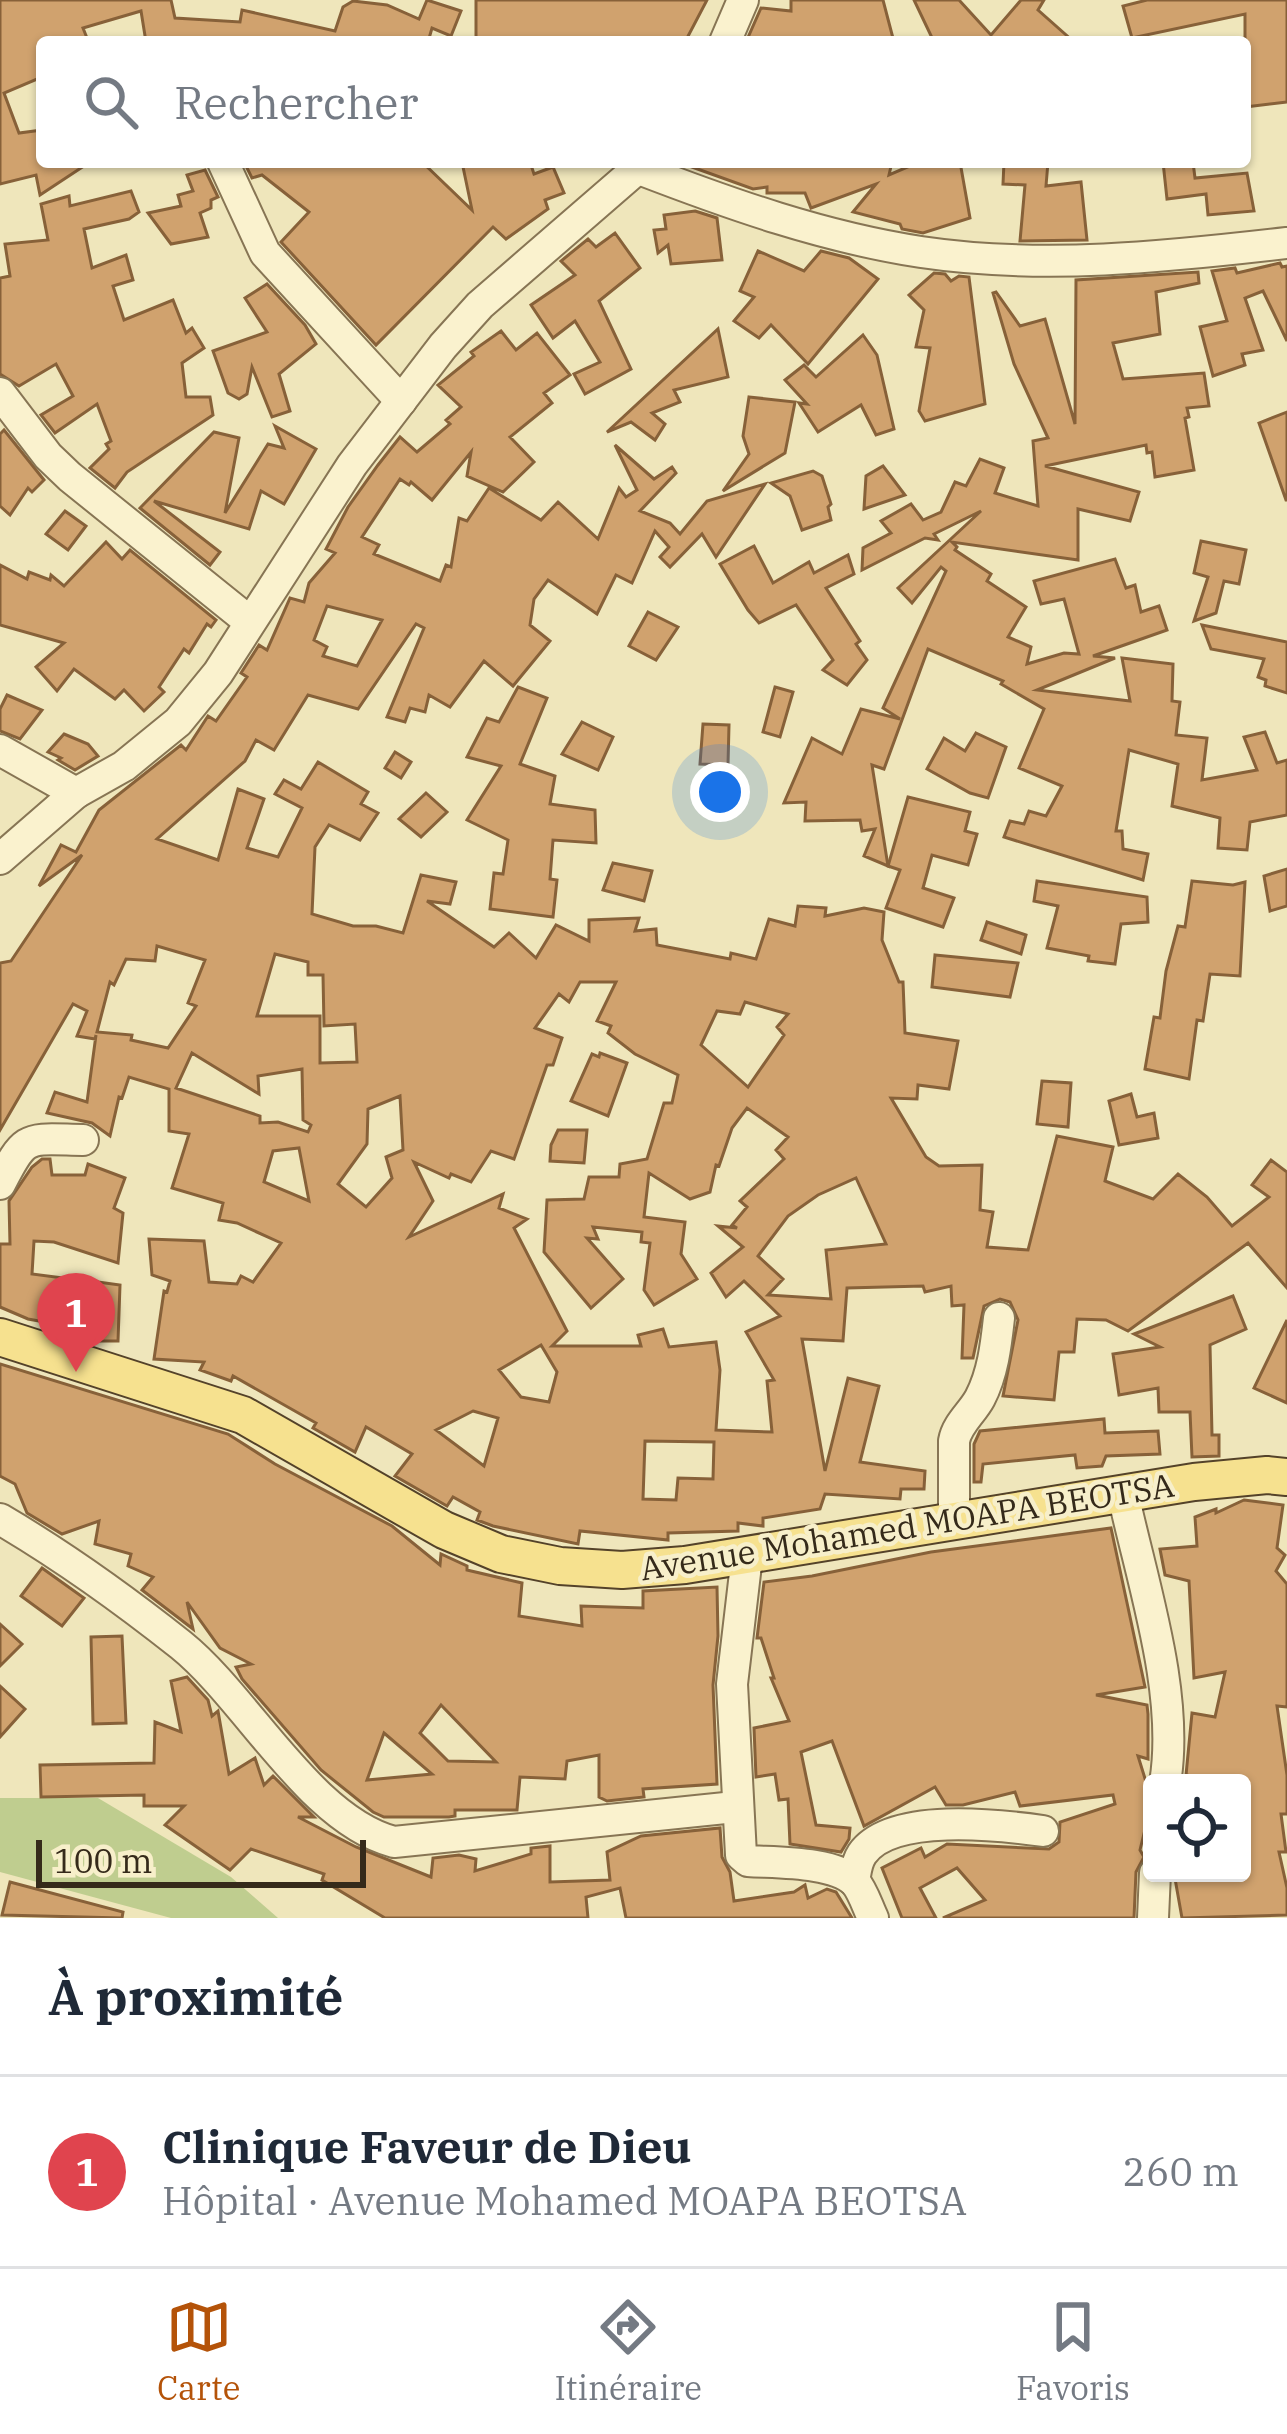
<!DOCTYPE html>
<html lang="fr">
<head>
<meta charset="utf-8">
<style>
  body { margin:0; font-family:"IBM Plex Serif",serif; background:#f2f2f3; color:#1f2937 }
  .controls { position:absolute; right:36px; bottom:36px; display:grid; overflow:hidden; border-radius:12px; box-shadow:0 3px 9px #0004 }
  .controls button { width:108px; height:108px; display:grid; place-items:center; padding:0; border:0; border-bottom:3px solid #e0e1e3; background:#fff; color:#1f2937; font:60px sans-serif }
  .scale { position:absolute; left:36px; bottom:30px; width:330px; box-sizing:border-box; padding-left:12px; border:6px solid #352a1a; border-top:0; font-size:33px; line-height:42px; white-space:nowrap; color:#352a1a; -webkit-text-stroke:9px #f7efca; paint-order:stroke }
  .you { position:absolute; left:720px; top:792px; width:42px; height:42px; margin:-30px; border:9px solid #fff; border-radius:50%; background:#1a73e8; box-shadow:0 0 0 18px #1a73e833 }
  .badge { display:grid; place-items:center; width:78px; height:78px; border-radius:50%; background:#b45309; color:#fff; font-size:39px; font-weight:700 }
  .pin { position:absolute; translate:-50% -99px; filter:drop-shadow(0 3px 6px #0008) }
  .pin::after { content:''; position:absolute; top:63px; width:42px; height:36px; background:inherit; clip-path:polygon(0 0,100% 0,50% 100%) }
  .list { margin:0; padding:0; list-style:none }
  h2 { display:flex; justify-content:space-between; align-items:center; height:156px; margin:0; padding:0 48px; font-size:51px }
  h2 small { font-size:39px; font-weight:400; color:#747a83 }
  .list li { display:grid; grid-template-columns:78px 1fr auto; gap:36px; align-items:center; box-sizing:border-box; height:192px; padding:0 48px; border-top:3px solid #e0e1e3 }
  .list b { display:block; font-size:45px; white-space:nowrap }
  .list p { margin:0; font-size:39px; white-space:nowrap; color:#747a83 }
  .list em { font-size:39px; font-style:normal; color:#747a83 }
  .icon { flex:none; width:66px; height:66px; fill:none; stroke:currentColor; stroke-width:2; stroke-linecap:round; stroke-linejoin:round }
  .map { position:relative; flex:none; width:1287px; height:1918px; overflow:hidden }
  .search { position:absolute; background:#fff; box-shadow:0 3px 9px #0004; left:36px; right:36px; top:36px; height:132px; display:flex; align-items:center; gap:30px; box-sizing:border-box; padding:0 42px; border-radius:12px; color:#747a83; font-size:45px }
  .sheet { height:348px; background:#fff }
  nav { display:flex; justify-content:space-around; align-items:center; box-sizing:border-box; height:168px; border-top:3px solid #e0e1e3; background:#fff; font-size:33px; color:#747a83 }
  nav a { display:grid; justify-items:center; gap:6px }
  nav .on { color:#b45309 }
  .map>svg:first-child { display:block }
</style>
</head>
<body>
<div class="map">
<svg width="1287" height="1918" viewBox="0 0 1287 1918">
  <rect width="100%" height="100%" fill="#efe6bb"/>
  <path fill="#bfcd8f" d="M0 1798H98L231 1877 278 1918H171L0 1872Z"/>
  <g fill="#d0a26e" stroke="#876139" stroke-width="3" fill-rule="evenodd">
    <path d="M0 0H171L175 18 240 22 242 10 335 31 343 7 353 1 387 5 419 19 427 0 461 11 451 36 432 28 428 42H146L141 11 83 28 87 38 75 42H42V77L4 93 19 133 42 130V162H90L40 195 36 175 0 184Z"/>
    <path d="M476 0H707L685 42H476Z"/>
    <path d="M791 0H883L894 42H746L761 8 791 11Z"/>
    <path d="M914 0H959L991 35 1021 0H1044L1038 10 1074 42H934Z"/>
    <path d="M1147 0H1287V102L1245 107V14L1132 38 1123 6Z"/>
    <path d="M244 162H422L472 210 462 162H530L534 174 553 167 564 193 545 200 548 209 506 239 493 227 376 345 281 242 309 212 262 175 252 178Z"/>
    <path d="M678 162H892L889 175 919 162H960L970 218 923 233 902 229 900 224 853 212 876 184 811 208 805 193H767V187L753 189Z"/>
    <path d="M1004 162H1048L1046 186 1081 182 1087 240 1020 241 1025 185 1003 184Z"/>
    <path d="M1163 162H1193L1195 178 1247 173 1254 211 1208 215 1206 194 1167 199Z"/>
    <path d="M205 170 218 197 211 200V208L200 213 208 237 171 244 148 213 181 206 178 195 193 191 187 175Z"/>
    <path d="M131 191 139 212 129 219 84 229 92 268 126 255 133 280 113 286 124 320 173 300 186 333 192 328 204 348 182 363 186 397H210L213 415 127 472 115 488 90 468 109 449 106 444 111 441 97 404 55 433 41 415 73 396 56 364 19 386 0 374V278L10 276 5 244 48 240 41 204 69 196 70 206Z"/>
    <path d="M695 211 717 218 722 260 671 264 668 245 658 253 654 230 666 229 664 215Z"/>
    <path d="M615 233 640 268 599 301 631 369 585 394 574 374 600 362 575 321 553 338 531 305 575 275 561 261 588 239 596 247Z"/>
    <path d="M758 251 804 271 821 251 849 258 878 279 808 364 771 325 759 338 734 321 754 297 740 291Z"/>
    <path d="M1280 263 1282 267 1287 266V341L1263 291 1245 298 1263 350 1242 354 1245 365 1213 376 1200 327 1227 321 1212 271 1235 268 1237 273Z"/>
    <path d="M1198 272 1199 283 1156 292 1160 334 1113 343 1123 379 1204 373 1209 406 1187 408 1189 417 1185 418 1194 470 1155 477 1152 452 1147 453 1146 445 1045 466 1139 492 1130 521 1078 509V560L952 542 957 547 955 550 991 574 987 581 1026 607 1008 637 1031 647 1027 664 1064 653 1079 654 1064 599 1041 604 1034 581 1115 559 1126 588 1135 585 1141 612 1159 606 1167 630 1093 656 1115 658 1037 690 1130 701 1122 658 1173 664 1172 701 1180 702 1176 735 1207 738 1202 780 1257 770 1244 737 1265 732 1277 763 1287 760V815L1250 822 1247 850 1218 848 1220 818 1172 806 1178 764 1129 750 1116 831H1122L1123 849 1148 854 1143 880 1004 837 1010 821 1024 824 1029 811 1046 816 1062 786 1019 768 1044 709 1001 684 1003 681 928 649 884 769 872 765 888 866 864 856 875 829 862 831 860 820 805 821 806 802 784 803 812 738 842 754 861 709 900 719 883 708 946 571 941 567 912 603 898 588 981 511 934 534 938 540 925 538 862 570 863 548 891 533 881 521 911 504 923 520 941 512 955 482 966 486 980 459 1004 468 995 493 1038 506 1033 441 1048 438 1014 364 993 293 996 292 1020 326 1045 319 1075 424 1076 280Z"/>
    <path d="M934 273 945 274 951 281 959 276 969 277 985 404 925 421 919 411 930 348 916 347 924 310 909 295Z"/>
    <path d="M267 284 305 325 316 344 279 374 290 411 272 417 252 367 247 394 239 399 228 393 213 351 267 332 245 298Z"/>
    <path d="M718 329 728 377 674 390 680 402 652 413 665 424 655 440 631 422 607 432Z"/>
    <path d="M501 331 516 350 537 333 570 375 544 393 552 403 510 437 534 462 503 492 467 476 471 452 432 500 411 482 409 485 400 479 362 537 379 545 374 554 440 581 446 565 451 567 459 518 467 521 489 488 541 520 558 502 598 539 619 488 626 497 637 490 615 445 654 479 672 467 676 473 640 511 670 523 680 534 707 501 765 484 716 557 702 534 670 567 660 557 669 547 655 531 632 583 616 575 597 614 548 580 534 599 530 625 550 641 513 686 484 661 450 707 429 695 425 712 410 708 405 722 387 717 424 628 416 624 358 709 308 695 274 750 256 740 245 761 157 839 218 860 238 789 264 799 247 848 278 857 302 808 275 794 284 780 301 789 318 762 368 792 361 804 378 813 360 840 329 825 315 847 312 914 353 926H376L403 933 421 875 456 882 450 904 427 901 494 947 509 933 536 958 556 925 589 941V920L639 918 635 931 656 929 657 945 730 959 731 953 756 959 769 919 795 926 798 906 826 908 825 916 864 908 884 912 882 940 899 982H903L905 1033 958 1041 949 1089 918 1085 917 1099 891 1098 926 1157 939 1166 982 1165 980 1210 993 1212 987 1247 1028 1250 1057 1136 1113 1147 1105 1181 1153 1199 1178 1174 1207 1197 1232 1226 1269 1197 1252 1185 1271 1160 1287 1172V1288L1248 1243 1128 1331 1106 1320 1077 1319 1074 1352H1059L1054 1400 1003 1396 1018 1320 1010 1302 1000 1299 984 1306 973 1358H962L964 1305 952 1306 951 1286 925 1292 923 1286 847 1288 843 1341 802 1339 825 1471 848 1378 879 1386 860 1462 925 1471 924 1489H901L900 1499 825 1494 820 1509 763 1518V1526L738 1523V1531L668 1533V1540L580 1531 578 1544 493 1526 477 1520 480 1512 453 1497 447 1506 395 1476 412 1454 366 1427 355 1452 313 1428 316 1423 233 1376 231 1381 200 1370 204 1362 154 1359 164 1291 167 1292 170 1281 152 1275 149 1239 204 1241 209 1282 237 1284 241 1276 253 1282 281 1243 237 1223 219 1220 223 1203 172 1188 189 1134 169 1131V1089L129 1077 122 1098 119 1097 110 1136 92 1123 47 1113 55 1092 87 1102 96 1035 95 1039 77 1036 87 1011 73 1004 0 1130V963L11 961 82 855 39 886 61 845 76 852 99 810 181 745 186 750 208 716 216 721 247 677 241 673 259 645 267 650 290 598 304 602 309 583 335 553 326 549 348 507 378 465 400 437 417 452 450 424 446 420 461 407 438 385 474 356 471 352ZM327 606 382 620 357 666 323 656 327 647 314 640ZM157 946 205 960 188 1003 196 1006 168 1048 131 1040 132 1035 97 1032 110 982 114 985 126 959 155 961ZM275 954 308 962V975H323L324 1026 355 1024 357 1062 320 1063V1016H257ZM580 982H616L597 1021 611 1026 608 1033 635 1054 678 1075 672 1103H664L647 1159 620 1164 619 1177H589L584 1199 547 1200 544 1252 591 1308 623 1279 587 1238 598 1239 593 1227 642 1232 641 1242 650 1243 644 1290 654 1305 697 1279 681 1254 685 1222 644 1217 649 1173 690 1199 710 1192 716 1165 719 1166 732 1128 747 1108 788 1137 776 1150 784 1159 740 1201 747 1207 732 1225 737 1228 718 1226 743 1247 711 1273 726 1297 744 1281 780 1316 746 1332 774 1380 767 1381 772 1432 716 1430 720 1370 716 1342 669 1347 663 1329 638 1335 641 1346H552L567 1331 514 1228 527 1219 499 1208 503 1194 409 1237 433 1201 414 1162 449 1178 451 1174 471 1182 491 1151 514 1159 547 1065H553L562 1038 535 1028 559 994 569 1002ZM745 1002 788 1014 777 1027 784 1035 748 1087 701 1045 717 1011 740 1014ZM192 1053 259 1094 258 1076 302 1069 303 1120 311 1125 308 1132 278 1122 260 1123V1116L176 1088ZM400 1096 403 1150 386 1157 392 1178 366 1207 338 1184 367 1144 368 1109ZM299 1148 309 1201 264 1182 273 1151ZM856 1178 886 1244 826 1250 831 1299 768 1295 783 1279 758 1256 788 1216 818 1195ZM541 1345 557 1372 549 1402 521 1397 499 1370ZM473 1411 498 1418 484 1466 436 1430ZM645 1441 714 1442 713 1479 678 1478 676 1500 643 1499Z"/>
    <path d="M863 335 877 355 894 429 876 435 861 405 818 432 799 403 807 404 785 380 804 365 816 377Z"/>
    <path d="M749 397 795 402 785 453 723 491 749 454 743 436Z"/>
    <path d="M1287 412V500H1286L1259 423Z"/>
    <path d="M275 426 316 449 284 504 261 491 249 529 154 501 220 552 210 565 140 508 214 432 239 438 225 513 268 444 284 448Z"/>
    <path d="M4 430 44 480 32 492 28 488 10 515 0 506V434Z"/>
    <path d="M883 466 905 495 864 509 866 476Z"/>
    <path d="M813 471 822 476 831 504 828 507 831 520 802 530 790 496 771 483Z"/>
    <path d="M65 511 86 526 68 550 46 534Z"/>
    <path d="M1201 541 1246 550 1239 584 1224 581 1216 613 1194 621 1208 577 1194 573Z"/>
    <path d="M106 542 122 559 130 550 216 620 211 627 207 624 189 653 184 649 159 687 164 692 144 711 124 690 115 699 74 669 57 691 36 667 64 643 0 625V565L27 579 29 572 50 580 51 575 64 586Z"/>
    <path d="M754 546 773 583 809 562 814 573 848 555 854 574 826 588 860 641 856 644 867 660 847 685 823 670 833 660 796 605 759 623 748 610 720 564Z"/>
    <path d="M648 612 678 627 656 660 629 646Z"/>
    <path d="M1202 625 1287 642V693L1265 686 1266 680 1258 677 1264 659 1211 649Z"/>
    <path d="M518 687 547 698 520 764 555 776 550 804 595 810 596 843 553 840 550 879 557 880 553 917 490 909 494 873 503 874 508 840 467 820 501 766 467 757 487 718 499 722Z"/>
    <path d="M775 687 793 692 780 737 763 732Z"/>
    <path d="M7 695 42 710 20 739 0 731V709Z"/>
    <path d="M582 722 613 737 598 770 562 754Z"/>
    <path d="M703 724 729 725 728 765 700 764Z"/>
    <path d="M976 733 1006 747 988 798 970 793 927 769 944 738 965 751Z"/>
    <path d="M64 734 88 744 98 756 75 770 58 760 61 758 48 752Z"/>
    <path d="M395 752 411 762 401 778 385 768Z"/>
    <path d="M426 793 447 812 421 837 399 819Z"/>
    <path d="M908 797 970 812 965 831 977 834 968 865 932 855 923 888 954 898 943 927 886 908 900 870 888 866Z"/>
    <path d="M613 863 652 871 644 901 603 890Z"/>
    <path d="M1287 869V906L1270 911 1264 876Z"/>
    <path d="M1037 881 1147 897 1148 922 1121 924 1115 964 1088 961 1089 956 1047 948 1058 906 1034 901Z"/>
    <path d="M1192 881 1233 885 1245 882 1240 976 1210 974 1203 1021 1197 1020 1189 1079 1145 1069 1154 1017 1160 1018 1166 971 1178 926 1185 927Z"/>
    <path d="M987 922 1026 935 1021 954 981 940Z"/>
    <path d="M935 955 1018 963 1010 997 932 987Z"/>
    <path d="M600 1053 627 1063 608 1116 571 1101 592 1054 599 1057Z"/>
    <path d="M1042 1081 1071 1083 1068 1127 1037 1124Z"/>
    <path d="M1131 1094 1137 1117 1154 1113 1158 1138 1119 1145 1109 1101Z"/>
    <path d="M558 1130H587L584 1163 550 1161 551 1145Z"/>
    <path d="M42 1159H50L52 1175H85L88 1164 125 1178 114 1208 123 1213 118 1263 54 1242 34 1241 32 1274 94 1282 93 1289 57 1292 50 1323 28 1319 0 1307V1244H10L9 1201 32 1167Z"/>
    <path d="M98 1282 120 1285 118 1341H95Z"/>
    <path d="M1233 1296 1246 1329 1210 1345 1212 1435H1219V1456L1192 1457 1190 1412H1159L1158 1388 1119 1395 1113 1354 1160 1347 1134 1334Z"/>
    <path d="M1287 1320V1403L1254 1388Z"/>
    <path d="M0 1364 228 1434 275 1464 392 1526 440 1565 441 1554 467 1566V1570L522 1583 519 1616 582 1626 581 1606 643 1608V1591L717 1587 718 1636 713 1685 717 1784 643 1789 644 1797 607 1801 599 1797V1755L567 1761 565 1779 520 1777 517 1810H455V1816L449 1817H384L373 1812 321 1770 242 1679 236 1667 251 1664 220 1648 187 1602 193 1629 142 1590 153 1577 128 1566 131 1554 95 1544 99 1521 62 1534 27 1513 15 1484 0 1476ZM441 1705 496 1762 448 1761 420 1733ZM384 1733 432 1774 367 1780Z"/>
    <path d="M1104 1419 1105 1433 1158 1431 1160 1454 1106 1456 1102 1466 1077 1468 1075 1455 983 1464 981 1482H974V1444L980 1431Z"/>
    <path d="M1244 1500 1283 1505 1277 1548 1285 1555 1276 1571 1287 1584V1707L1277 1706 1287 1775V1814H1281L1286 1852H1279L1287 1888V1915L1182 1918 1174 1873H1242V1783L1186 1775 1192 1713 1215 1717 1225 1672 1194 1678 1189 1581 1165 1575 1160 1549 1197 1546 1195 1517 1216 1509V1513Z"/>
    <path d="M1111 1528 1145 1687 1096 1695 1147 1705 1148 1714V1759L1138 1756 1152 1801 1140 1850 1144 1857 1136 1872 1134 1918H943L985 1900 957 1868 920 1888 936 1918H902L882 1868 921 1848 925 1857 947 1844 1049 1849 1059 1842 1060 1822 1115 1804 1113 1795 1020 1806 1015 1792 963 1805H946L935 1787 864 1826 832 1741 801 1752 816 1825 850 1828 849 1839 841 1852 790 1844 788 1799 779 1800 775 1774 756 1777 754 1728 789 1721 771 1678H774L761 1638H757L764 1582 812 1576 931 1552Z"/>
    <path d="M42 1568 84 1598 62 1626 21 1596Z"/>
    <path d="M0 1624 22 1644 0 1666Z"/>
    <path d="M122 1636 126 1723 93 1724 91 1637Z"/>
    <path d="M187 1677 208 1700 212 1716 218 1711 229 1774 255 1758 264 1785 273 1776 314 1817H298L356 1847 431 1877 433 1858 459 1855 476 1859 475 1871 531 1854V1848L550 1846V1882L610 1880 607 1852 641 1836 720 1828 722 1857 730 1872 734 1901 794 1892 805 1885 808 1898 827 1889 836 1892 852 1918H626L620 1888 586 1897 588 1918H385L322 1880 324 1874 251 1849 230 1870 165 1825 184 1806H144V1795L41 1797 40 1765 154 1763 155 1722 181 1732 171 1681Z"/>
    <path d="M0 1686 25 1709 0 1737Z"/>
    <path d="M10 1882 123 1912 122 1918 2 1915Z"/>
  </g>
  <g fill="none" stroke-linecap="round" stroke-linejoin="round">
    <g stroke="#877554" stroke-width="34">
      <g id="minor">
        <path d="M725 42 743 0"/>
        <path d="M223 162 265 253 401 401"/>
        <path d="M639 169C730 204 823 237 921 252 1042 270 1166 257 1287 243"/>
        <path d="M0 393 48 456 70 477 250 622"/>
        <path d="M0 750 76 793"/>
        <path d="M0 859 76 793 124 766 178 722 218 673 352 465 443 346 480 305 645 162"/>
        <path d="M0 1184C26 1133 26 1139 83 1140"/>
        <path d="M1123 1494C1142 1582 1180 1693 1165 1783"/>
        <path d="M0 1519C63 1556 123 1599 181 1645 247 1698 310 1820 394 1842L735 1807"/>
        <path d="M954 1521V1441C957 1424 972 1413 980 1398 993 1373 996 1345 999 1318"/>
        <path d="M747 1556 732 1684 741 1855 748 1861C775 1863 834 1861 855 1882 863 1891 868 1908 873 1918"/>
        <path d="M854 1881C856 1872 856 1863 862 1854 891 1812 999 1825 1043 1831"/>
        <path d="M1153 1918 1155 1873"/>
      </g>
    </g>
    <g stroke="#544229" stroke-width="40">
      <path id="major" d="M0 1337 243 1415 444 1530 501 1554 560 1566 622 1570 685 1565 1194 1482 1267 1475 1287 1477"/>
    </g>
    <use href="#minor" stroke="#faf2ce" stroke-width="30"/>
    <use href="#major" stroke="#f6e18f" stroke-width="36"/>
  </g>
  <g text-anchor="middle" dominant-baseline="central" stroke-width="9" stroke-linejoin="round" paint-order="stroke">
    <g font-size="33" fill="#352a1a" stroke="#f7efca">
      <text transform="translate(907 1526) rotate(-9)">Avenue Mohamed MOAPA BEOTSA</text>
    </g>
  </g>
</svg>
<div class="controls">
<button><svg class="icon" aria-label="locate" viewBox="0 0 24 24"><circle cx="12" cy="12" r="6"/><path d="M12 2v4M12 18v4M2 12h4M18 12h4"/></svg></button>
</div>
<div class="scale">100 m</div>
<div class="you"></div>
<div class="pin badge" style="left:76px;top:1372px;background:#e0444e">1</div>
<div class="search"><svg class="icon" aria-label="search" viewBox="0 0 24 24"><circle cx="10" cy="10" r="6"/><path d="M15 15l6 6"/></svg>Rechercher</div>
</div>
<section class="sheet">
<h2>À proximité<small></small></h2>
<ul class="list">
<li><span class="badge" style="background:#e0444e">1</span><div><b>Clinique Faveur de Dieu</b><p>Hôpital · Avenue Mohamed MOAPA BEOTSA</p></div><em>260 m</em></li>
</ul>
</section>
<nav>
<a class="on"><svg class="icon" aria-label="map" viewBox="0 0 24 24"><path d="M3 6l6-2 6 2 6-2v14l-6 2-6-2-6 2zM9 4v14M15 6v14"/></svg>Carte</a>
<a><svg class="icon" aria-label="directions" viewBox="0 0 24 24"><path d="M12 3l9 9-9 9-9-9zM9 14v-3h6M13 9l2 2-2 2"/></svg>Itinéraire</a>
<a><svg class="icon" aria-label="saved" viewBox="0 0 24 24"><path d="M7 4h10v16l-5-4-5 4z"/></svg>Favoris</a>
</nav>
</body>
</html>
